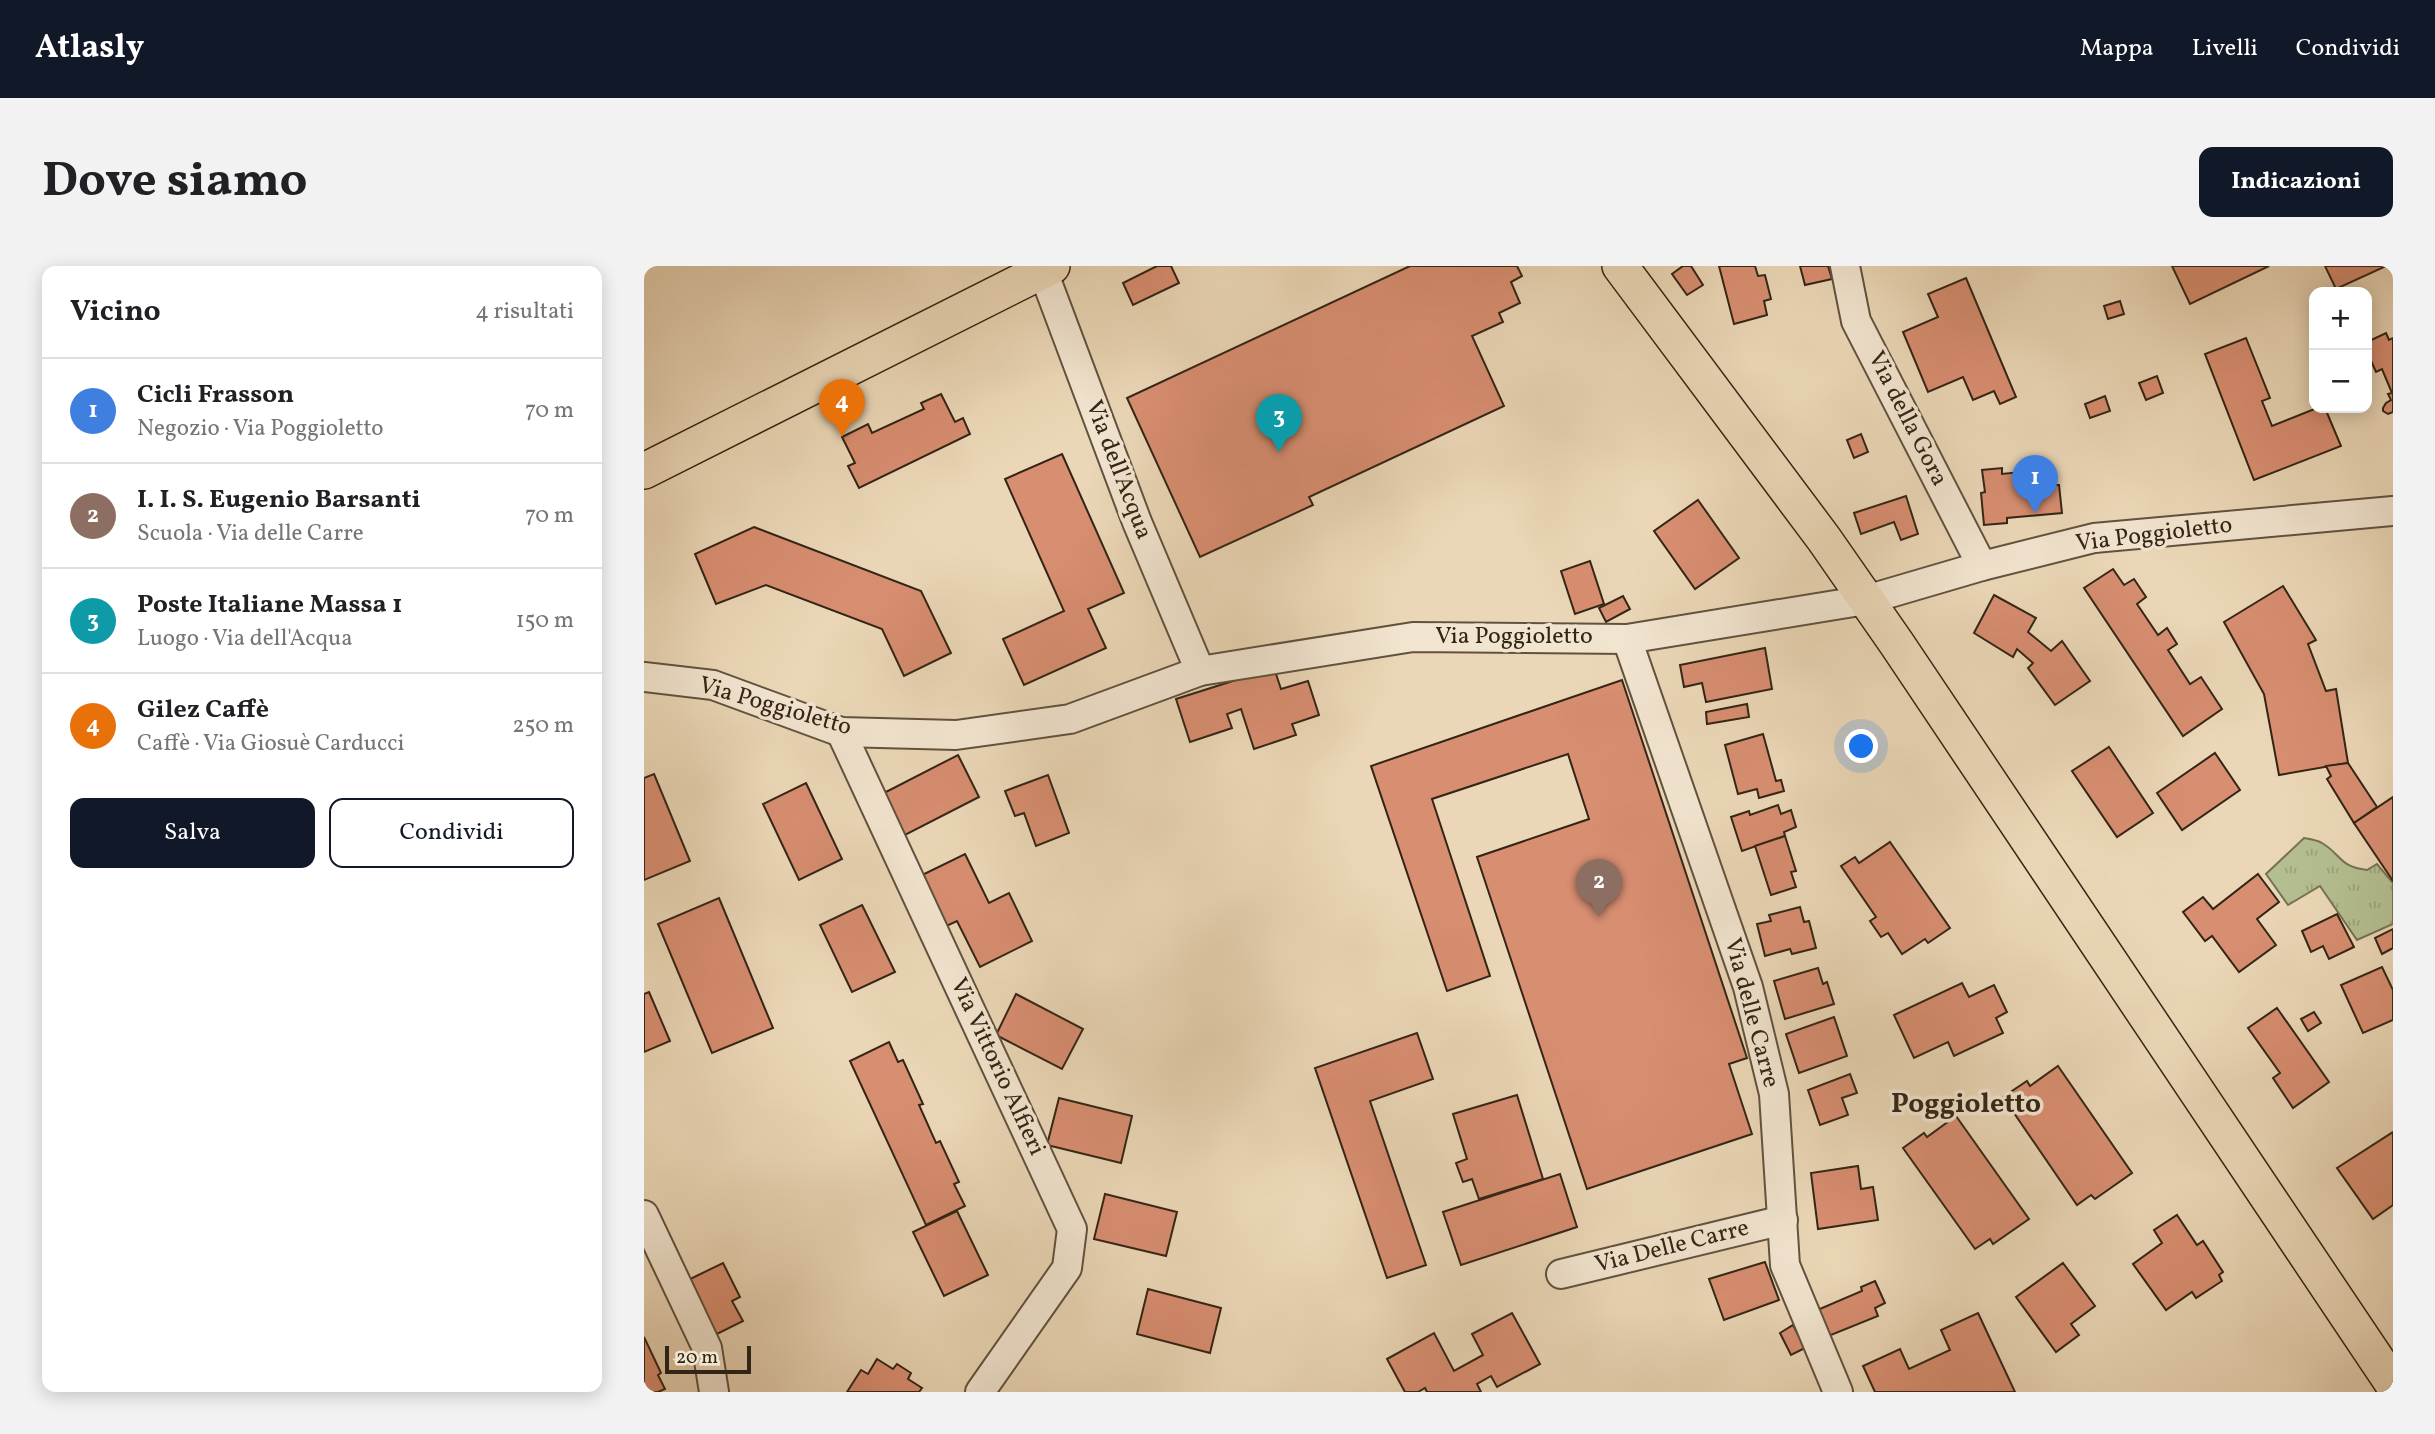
<!DOCTYPE html>
<html lang="it">
<head>
<meta charset="utf-8">
<style>
  body { margin:0; font-family:Vollkorn,serif; background:#f2f2f2; color:#202124 }
  .controls { position:absolute; right:21px; top:21px; display:grid; overflow:hidden; border-radius:14px; box-shadow:0 4px 18px #0003 }
  .controls button { width:63px; height:63px; display:grid; place-items:center; padding:0; border:0; border-bottom:2px solid #e0e0e0; background:#fff; color:#202124; font:35px sans-serif }
  .scale { position:absolute; left:21px; bottom:18px; width:86px; box-sizing:border-box; padding-left:7px; border:4px solid #332515; border-top:0; font-size:19px; line-height:24px; white-space:nowrap; color:#332515; -webkit-text-stroke:5px #f2e5d0; paint-order:stroke }
  .you { position:absolute; left:1218px; top:481px; width:24px; height:24px; margin:-18px; border:5px solid #fff; border-radius:50%; background:#1a73e8; box-shadow:0 0 0 10px #1a73e833 }
  .badge { display:grid; place-items:center; width:46px; height:46px; border-radius:50%; background:#111827; color:#fff; font-size:23px; font-weight:700 }
  .pin { position:absolute; translate:-50% -58px; filter:drop-shadow(0 2px 4px #0008) }
  .pin::after { content:''; position:absolute; top:37px; width:24px; height:21px; background:inherit; clip-path:polygon(0 0,100% 0,50% 100%) }
  .list { margin:0; padding:0; list-style:none }
  h2 { display:flex; justify-content:space-between; align-items:center; height:91px; margin:0; padding:0 28px; font-size:30px }
  h2 small { font-size:23px; font-weight:400; color:#757577 }
  .list li { display:grid; grid-template-columns:46px 1fr auto; gap:21px; align-items:center; box-sizing:border-box; height:105px; padding:0 28px; border-top:2px solid #e0e0e0 }
  .list b { display:block; font-size:26px; white-space:nowrap }
  .list p { margin:0; font-size:23px; white-space:nowrap; color:#757577 }
  .list em { font-size:23px; font-style:normal; color:#757577 }
  .actions { display:flex; gap:14px; padding:21px 28px }
  .actions a { flex:1; padding:16px 0; border:2px solid #111827; border-radius:14px; text-align:center; font-size:24px; color:#111827 }
  .actions .main { background:#111827; color:#fff }
  .map { position:relative; flex:none; width:1749px; height:1126px; overflow:hidden; border-radius:14px }
  header { display:flex; align-items:center; gap:42px; box-sizing:border-box; height:98px; padding:0 35px; background:#111827; color:#fff }
  header strong { font-size:33px }
  nav { display:flex; gap:38px; margin-inline-start:auto; font-size:24px }
  .intro { display:flex; align-items:center; justify-content:space-between; box-sizing:border-box; height:168px; padding:0 42px }
  h1 { margin:0; font-size:49px }
  .button { padding:18px 32px; border-radius:14px; background:#111827; color:#fff; font-size:24px; font-weight:700 }
  main { display:flex; gap:42px; padding:0 42px }
  aside { flex:1; background:#fff; border-radius:14px; box-shadow:0 4px 18px #0003 }
  .map>svg:first-child { display:block }
</style>
</head>
<body>
<header>
<strong>Atlasly</strong>
<nav><a>Mappa</a><a>Livelli</a><a>Condividi</a></nav>
</header>
<div class="intro"><h1>Dove siamo</h1><a class="button">Indicazioni</a></div>
<main>
<aside>
<h2>Vicino<small>4 risultati</small></h2>
<ul class="list">
<li><span class="badge" style="background:#3f7fe0">1</span><div><b>Cicli Frasson</b><p>Negozio · Via Poggioletto</p></div><em>70 m</em></li>
<li><span class="badge" style="background:#8d6e63">2</span><div><b>I. I. S. Eugenio Barsanti</b><p>Scuola · Via delle Carre</p></div><em>70 m</em></li>
<li><span class="badge" style="background:#0f9aa8">3</span><div><b>Poste Italiane Massa 1</b><p>Luogo · Via dell'Acqua</p></div><em>150 m</em></li>
<li><span class="badge" style="background:#e8710a">4</span><div><b>Gilez Caffè</b><p>Caffè · Via Giosuè Carducci</p></div><em>250 m</em></li>
</ul>
<div class="actions"><a class="main">Salva</a><a>Condividi</a></div>
</aside>
<div class="map">
<svg width="1749" height="1126" viewBox="0 0 1749 1126">
  <defs>
    <pattern id="grass-tufts" width="24" height="20" patternUnits="userSpaceOnUse" patternTransform="scale(1.75)"><rect width="24" height="20" fill="#b4bf91"/><path d="M3 7l-1-3M5 7V3M7 7l1-3M15 17l-1-3M17 17v-4M19 17l1-3" fill="none" stroke="#9ba47c"/></pattern>
  </defs>
  <rect width="100%" height="100%" fill="#ebd7b7"/>
  <filter id="stains"><feTurbulence type="fractalNoise" baseFrequency=".00286" numOctaves="4"/><feColorMatrix values="0 0 0 0 .2 0 0 0 0 .09 0 0 0 0 .02 0 0 0 .5 -.17"/></filter>
  <radialGradient id="worn" r=".72"><stop offset=".6" stop-color="#630" stop-opacity="0"/><stop offset="1" stop-color="#630" stop-opacity=".3"/></radialGradient>
  <path fill="url(#grass-tufts)" stroke="#747253" stroke-width="2" d="M1660 572C1665 573 1673 574 1678 577 1698 589 1695 601 1723 604L1733 598 1749 617V658L1713 674 1676 620 1644 639 1622 608Z"/>
  <g fill="#d88e71" stroke="#332515" stroke-width="2">
    <path d="M513 0H527L535 17 489 39 479 17Z"/>
    <path d="M766 0H873L878 10 867 16 876 37 855 47 859 56 828 70 860 140 665 231 669 239 556 291 483 132Z"/>
    <path d="M1039 0H1047L1059 19 1043 29 1028 8Z"/>
    <path d="M1075 0H1111L1114 10 1121 9 1127 33 1120 35 1123 49 1090 58Z"/>
    <path d="M1156 0H1184L1188 13 1161 19Z"/>
    <path d="M1528 0H1625L1546 38Z"/>
    <path d="M1681 0H1742L1692 23Z"/>
    <path d="M1322 12 1372 131 1356 138 1350 125 1329 134 1319 111 1284 126 1259 66 1294 51 1284 28Z"/>
    <path d="M1476 35 1480 48 1464 53 1460 40Z"/>
    <path d="M1742 67 1745 74 1749 72V146L1744 148 1739 145V142L1742 137 1747 134 1744 128 1748 127 1738 103 1732 106 1723 86V76Z"/>
    <path d="M1602 72 1626 132 1618 135 1628 160 1673 142H1681L1697 180 1610 214 1561 88Z"/>
    <path d="M1513 110 1519 127 1502 134 1495 117Z"/>
    <path d="M297 128 311 156 319 152 326 168 215 222 204 200 211 197 198 171 224 158 228 167 280 143 277 137Z"/>
    <path d="M1461 130 1466 145 1446 152 1441 138Z"/>
    <path d="M1217 168 1224 186 1210 192 1203 174Z"/>
    <path d="M418 188 480 327 444 343 462 382 380 419 359 373 420 345 361 213Z"/>
    <path d="M1358 202V208L1407 203 1409 219H1415L1418 247 1363 252V257L1340 259 1337 227 1341 226 1338 204Z"/>
    <path d="M1262 230 1274 268 1257 274 1250 256 1217 268 1210 247Z"/>
    <path d="M1054 234 1095 292 1051 323 1010 265Z"/>
    <path d="M110 261 277 325 307 387 260 410 238 363 122 319 72 338 51 288Z"/>
    <path d="M946 295 960 338 931 348 917 305Z"/>
    <path d="M1469 303 1480 319 1490 313 1502 331 1493 338 1514 369 1523 362 1533 378 1524 384 1546 418 1557 411 1578 443 1539 470 1440 322Z"/>
    <path d="M1639 320 1672 374 1664 378 1682 425 1692 423 1704 497 1635 509 1620 428 1580 356Z"/>
    <path d="M1350 329 1392 352 1384 366 1407 385 1418 375 1446 415 1411 439 1384 402 1389 397 1373 383 1369 391 1330 367Z"/>
    <path d="M979 330 986 343 962 356 955 342Z"/>
    <path d="M1121 382 1128 423 1062 436 1058 417 1040 421 1036 399Z"/>
    <path d="M630 402 637 423 664 415 675 449 648 458 652 469 610 483 597 443 583 448 588 462 546 476 532 433Z"/>
    <path d="M978 414 1103 792 1085 798 1108 868 943 923 833 591 945 553 924 488 788 533 846 710 803 725 727 500Z"/>
    <path d="M1103 438 1105 451 1063 458 1062 446Z"/>
    <path d="M1119 468 1132 515 1137 514 1140 525 1115 532 1113 523 1094 528 1081 479Z"/>
    <path d="M1465 481 1509 547 1473 571 1428 505Z"/>
    <path d="M1571 487 1596 524 1538 564 1513 527Z"/>
    <path d="M314 489 335 531 259 570 238 528Z"/>
    <path d="M1704 497 1733 541 1710 557 1683 513 1687 510 1682 500Z"/>
    <path d="M10 508 46 595 0 614V512Z"/>
    <path d="M404 509 425 567 392 580 380 547 371 550 361 525Z"/>
    <path d="M162 517 198 593 155 614 119 538Z"/>
    <path d="M1749 531V615L1710 557Z"/>
    <path d="M1134 539 1137 548 1147 544 1152 561 1140 566 1141 570 1098 585 1087 551 1105 545 1106 549Z"/>
    <path d="M1141 570 1152 605 1147 606 1152 621 1127 629 1111 580Z"/>
    <path d="M1246 576 1306 662 1284 677 1281 673 1258 688 1244 667 1237 671 1226 655 1232 651 1197 600 1211 591 1215 597Z"/>
    <path d="M321 588 345 637 365 627 388 675 336 701 313 655 296 663 272 612Z"/>
    <path d="M1614 608 1635 636 1613 653 1632 679 1595 706 1568 670 1561 675 1539 646 1559 631 1569 643Z"/>
    <path d="M75 632 129 762 68 787 14 658Z"/>
    <path d="M218 639 251 706 208 726 176 659Z"/>
    <path d="M1156 641 1160 656 1165 655 1172 682 1148 688 1146 683 1121 690 1113 658 1127 655 1125 649Z"/>
    <path d="M1693 648 1710 681 1685 693 1679 680 1667 686 1658 665Z"/>
    <path d="M1749 663V682L1738 688 1731 672Z"/>
    <path d="M1738 701 1749 724V754L1719 767 1697 719Z"/>
    <path d="M1174 702 1179 718 1183 716 1190 738 1141 753 1130 715Z"/>
    <path d="M1318 717 1325 731 1350 719 1363 746 1352 752 1359 767 1310 790 1304 776 1270 792 1250 749Z"/>
    <path d="M5 726 26 775 0 786V728Z"/>
    <path d="M372 728 439 763 418 803 352 769Z"/>
    <path d="M1633 742 1685 816 1649 842 1629 812 1636 807 1604 762Z"/>
    <path d="M1670 746 1677 757 1664 765 1657 753Z"/>
    <path d="M1190 751 1203 790 1155 807 1142 768Z"/>
    <path d="M773 767 789 813 726 835 782 999 743 1012 671 802Z"/>
    <path d="M245 776 254 796 259 794 279 838 275 839 292 877 296 875 315 916 310 918 321 940 282 959 206 795Z"/>
    <path d="M1414 800 1488 907 1451 933 1447 929 1433 939 1359 831 1383 815 1386 820Z"/>
    <path d="M1206 808 1213 827 1198 832 1204 849 1176 859 1164 824Z"/>
    <path d="M873 829 899 913 835 933 828 913 819 916 812 897 823 893 809 848Z"/>
    <path d="M415 832 488 850 477 897 403 879Z"/>
    <path d="M1312 850 1385 953 1349 978 1346 973 1331 983 1259 882 1280 867 1283 871Z"/>
    <path d="M1749 866V939L1729 953 1693 902Z"/>
    <path d="M1214 900 1217 923 1229 921 1234 954 1174 963 1167 907Z"/>
    <path d="M916 908 933 961 817 999 799 946Z"/>
    <path d="M461 928 533 946 522 990 450 973Z"/>
    <path d="M313 945 344 1009 300 1030 269 966Z"/>
    <path d="M1533 949 1553 979 1559 975 1579 1006 1575 1009 1578 1015 1552 1032 1548 1026 1522 1044 1489 998 1518 977 1510 964Z"/>
    <path d="M1121 996 1135 1034 1080 1054 1065 1013Z"/>
    <path d="M79 997 96 1031 88 1035 99 1055 71 1069 38 1017Z"/>
    <path d="M1419 997 1451 1040 1427 1058 1435 1069 1412 1086 1372 1031Z"/>
    <path d="M1231 1015 1241 1037 1231 1042 1234 1050 1182 1071 1171 1045 1218 1025 1217 1021Z"/>
    <path d="M504 1023 577 1042 566 1087 493 1068Z"/>
    <path d="M868 1047 896 1098 853 1121 847 1110 833 1118 837 1126H783L781 1122 774 1126H761L743 1093 790 1067 810 1105 839 1089 828 1068Z"/>
    <path d="M1334 1047 1371 1126H1231L1219 1100 1256 1083 1265 1103 1306 1084 1297 1064Z"/>
    <path d="M1149 1059 1161 1082 1147 1089 1136 1067Z"/>
    <path d="M0 1071 17 1107 14 1109 21 1123 14 1126H0Z"/>
    <path d="M233 1093 249 1103 253 1098 267 1107 264 1113 278 1122 275 1126H203L217 1104 224 1108Z"/>
  </g>
  <g fill="none" stroke-linecap="round" stroke-linejoin="round">
    <g stroke="#61523e" stroke-width="32">
      <g id="minor">
        <path d="M397 0 493 256 556 405"/>
        <path d="M1201 0 1212 55 1338 300"/>
        <path d="M983 373 1104 721 1130 828 1141 999 1194 1126"/>
        <path d="M0 411 69 419 197 466 312 469 426 453 556 405 769 371 983 373 1222 334 1338 300 1450 272 1749 245"/>
        <path d="M197 466 428 963 423 1002 336 1126"/>
        <path d="M0 949 63 1082 70 1126"/>
        <path d="M917 1008 1139 954"/>
      </g>
    </g>
    <g stroke="#332515" stroke-width="38">
      <g id="major">
        <path d="M976 0 1180 273 1253 378 1749 1118"/>
        <path d="M0 205 408 0"/>
      </g>
    </g>
    <use href="#minor" stroke="#f2e5d0" stroke-width="28"/>
    <use href="#major" stroke="#ebd7b7" stroke-width="35"/>
  </g>
  <g text-anchor="middle" dominant-baseline="central" stroke-width="7" stroke-linejoin="round" paint-order="stroke">
    <g font-size="24" fill="#332515" stroke="#f2e5d0">
      <text transform="translate(1263 153) rotate(63)">Via della Gora</text>
      <text transform="translate(474 204) rotate(69)">Via dell'Acqua</text>
      <text transform="translate(1510 269) rotate(-7)">Via Poggioletto</text>
      <text x="870" y="371">Via Poggioletto</text>
      <text transform="translate(131 441) rotate(16)">Via Poggioletto</text>
      <text transform="translate(1107 747) rotate(75)">Via delle Carre</text>
      <text transform="translate(353 801) rotate(65)">Via Vittorio Alfieri</text>
      <text transform="translate(1028 981) rotate(-14)">Via Delle Carre</text>
    </g>
    <g font-size="28" font-weight="bold" fill="#332515" stroke="#f2e5d0">
      <text x="1322" y="838">Poggioletto</text>
    </g>
  </g>
  <rect width="100%" height="100%" filter="url(#stains)"/>
  <rect width="100%" height="100%" fill="url(#worn)"/>
</svg>
<div class="controls">
<button>+</button>
<button>−</button>
</div>
<div class="scale">20 m</div>
<div class="you"></div>
<div class="pin badge" style="left:1391px;top:247px;background:#3f7fe0">1</div>
<div class="pin badge" style="left:955px;top:651px;background:#8d6e63">2</div>
<div class="pin badge" style="left:635px;top:186px;background:#0f9aa8">3</div>
<div class="pin badge" style="left:198px;top:171px;background:#e8710a">4</div>
</div>
</main>
</body>
</html>
